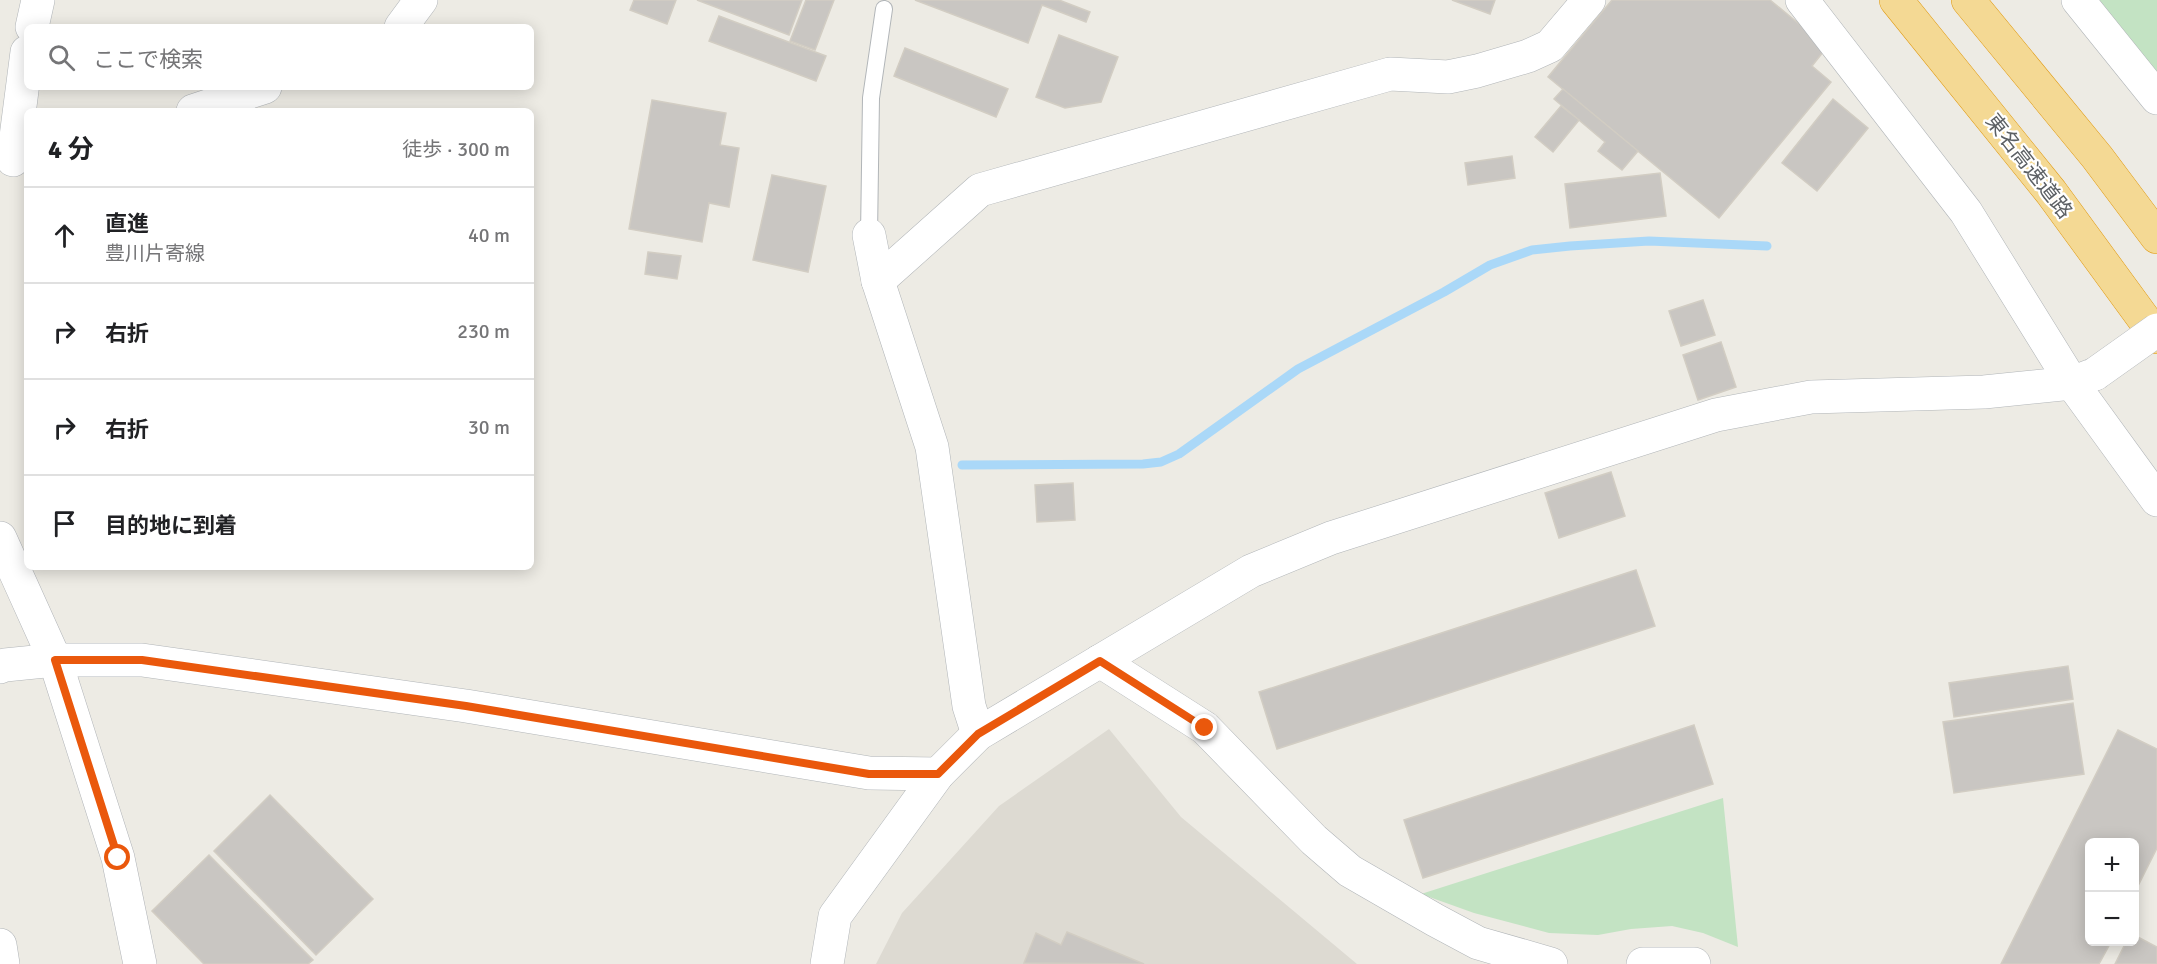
<!DOCTYPE html>
<html lang="ja">
<head>
<meta charset="utf-8">
<style>
  body { margin:0; font-family:Signika,"Noto Sans JP",sans-serif; background:#f6f6f6; color:#202124 }
  .controls { position:absolute; right:18px; bottom:18px; display:grid; overflow:hidden; border-radius:9px; box-shadow:0 3px 15px #0003 }
  .controls button { width:54px; height:54px; display:grid; place-items:center; padding:0; border:0; border-bottom:2px solid #e0e0e0; background:#fff; color:#202124; font:30px sans-serif }
  .stop { position:absolute; width:18px; height:18px; margin:-14px; border:4px solid #ea580c; border-radius:50%; background:#fff }
  .stop.end { background:#ea580c; border-color:#fff; box-shadow:0 2px 6px #0008 }
  .list { margin:0; padding:0; list-style:none }
  h2 { display:flex; justify-content:space-between; align-items:center; height:78px; margin:0; padding:0 24px; font-size:26px }
  h2 small { font-size:20px; font-weight:400; color:#757577 }
  .list li { display:grid; grid-template-columns:39px 1fr auto; gap:18px; align-items:center; box-sizing:border-box; height:96px; padding:0 24px; border-top:2px solid #e0e0e0 }
  .list b { display:block; font-size:22px; white-space:nowrap }
  .list p { margin:0; font-size:20px; white-space:nowrap; color:#757577 }
  .list em { font-size:20px; font-style:normal; color:#757577 }
  .icon { flex:none; width:33px; height:33px; fill:none; stroke:currentColor; stroke-width:2; stroke-linecap:round; stroke-linejoin:round }
  .map { position:relative; flex:none; width:2157px; height:964px; overflow:hidden }
  .search { position:absolute; background:#fff; box-shadow:0 3px 15px #0003; left:24px; top:24px; width:510px; height:66px; display:flex; align-items:center; gap:15px; box-sizing:border-box; padding:0 21px; border-radius:9px; color:#757577; font-size:22px }
  .panel { position:absolute; background:#fff; box-shadow:0 3px 15px #0003; left:24px; top:108px; width:510px; height:462px; border-radius:9px }
  .map>svg:first-child { display:block }
</style>
</head>
<body>
<div class="map">
<svg width="2157" height="964" viewBox="0 0 2157 964">
  <rect width="100%" height="100%" fill="#edebe4"/>
  <path fill="#dddad2" d="M1109 729 1181 817 1357 964H876L902 913 999 806Z"/>
  <g fill="#c3e3c3">
    <path d="M2088 0H2157V81Z"/>
    <path d="M1723 798 1738 947 1703 933 1672 926 1631 929 1598 935 1549 933 1474 913 1421 894Z"/>
  </g>
  <g fill="none" stroke-linecap="round" stroke-linejoin="round">
    <path stroke="#aad8f8" stroke-width="9" d="M962 465 1143 464 1161 462 1179 454 1298 369 1444 292 1490 265 1532 250 1570 246 1649 241 1767 246"/>
  </g>
  <g fill="#c9c6c2" stroke="#d2cdc3" stroke-width="1.5">
    <path d="M634 0H676L667 24 630 10Z"/>
    <path d="M697 0H802L789 35Z"/>
    <path d="M806 0H834L815 50 790 41Z"/>
    <path d="M915 0H1059L1090 12 1086 22 1042 5 1028 43Z"/>
    <path d="M1452 0H1495L1490 14Z"/>
    <path d="M1612 0H1770L1827 47 1812 66 1831 82 1719 218 1548 77Z"/>
    <path d="M719 16 826 56 816 81 709 41Z"/>
    <path d="M1059 35 1118 57 1101 102 1065 108 1036 97Z"/>
    <path d="M905 48 1008 89 996 117 894 76Z"/>
    <path d="M1563 89 1638 151 1622 170 1598 151 1605 142 1554 99Z"/>
    <path d="M1833 99 1868 128 1817 191 1782 163Z"/>
    <path d="M652 100 726 113 720 145 739 148 729 207 709 203 702 242 629 229Z"/>
    <path d="M1561 106 1579 120 1553 152 1535 137Z"/>
    <path d="M1512 156 1515 178 1468 185 1465 163Z"/>
    <path d="M1660 173 1666 216 1570 228 1565 184Z"/>
    <path d="M772 175 826 186 808 272 753 260Z"/>
    <path d="M648 252 681 256 677 279 645 274Z"/>
    <path d="M1703 300 1715 335 1681 346 1669 311Z"/>
    <path d="M1721 342 1736 387 1698 400 1683 355Z"/>
    <path d="M1611 472 1625 516 1559 538 1545 493Z"/>
    <path d="M1073 483 1075 520 1037 522 1035 485Z"/>
    <path d="M1636 570 1655 626 1277 749 1259 692Z"/>
    <path d="M2068 666 2073 699 1954 717 1949 683Z"/>
    <path d="M2073 703 2084 774 1954 793 1943 722Z"/>
    <path d="M1694 725 1713 784 1423 878 1404 820Z"/>
    <path d="M2118 730 2157 749V848L2134 894V842H2090V942H2111L2099 964H2001Z"/>
    <path d="M270 795 373 899 316 955 214 851Z"/>
    <path d="M209 855 313 960 308 964H204L152 911Z"/>
    <path d="M1067 932 1144 964 1024 963 1036 933 1061 945Z"/>
    <path d="M2134 935 2157 947V964H2115L2126 942H2134Z"/>
  </g>
  <g fill="none" stroke-linecap="round" stroke-linejoin="round">
    <g stroke="#b1b5b8" stroke-width="18">
      <path id="service" d="M869 235 871 98 884 9"/>
    </g>
    <g stroke="#b1b5b8" stroke-width="34">
      <g id="minor">
        <path d="M1802 0 1966 212 2072 383 2157 500"/>
        <path d="M2078 0 2157 98"/>
        <path d="M32 27 38 0"/>
        <path d="M401 27 421 0"/>
        <path d="M193 111 265 87"/>
        <path d="M13 160 27 52"/>
        <path d="M869 235 878 281 932 447 969 706 978 734"/>
        <path d="M878 281 980 190 1390 74 1448 77 1477 71 1528 56 1550 46 1589 0"/>
        <path d="M1100 661 1205 728 1314 840 1350 871 1435 920 1478 943 1551 964"/>
        <path d="M0 667 5 665 55 660H142L466 706 869 773 938 774"/>
        <path d="M0 945 3 964"/>
        <path d="M827 964 835 916 938 774 978 734 1251 571 1331 538 1716 415 1811 397 1984 392 2072 383 2095 374"/>
        <path d="M1643 964H1694"/>
      </g>
    </g>
    <g stroke="#b1b4b8" stroke-width="34">
      <path id="secondary" d="M0 538 55 660 118 858 140 964"/>
    </g>
    <g stroke="#e09a12" stroke-width="34">
      <g id="motorway">
        <path d="M1896 0 2051 192 2157 337"/>
        <path d="M1968 0 2097 157 2157 237"/>
      </g>
    </g>
    <use href="#service" stroke="#fff" stroke-width="16"/>
    <use href="#minor" stroke="#fff" stroke-width="33"/>
    <use href="#secondary" stroke="#fff" stroke-width="33"/>
    <use href="#motorway" stroke="#f4d994" stroke-width="33"/>
    <g stroke="#b1b5b8" stroke-width="34" stroke-linecap="butt">
      <path id="minor-bridge" d="M2095 374 2157 330"/>
    </g>
    <use href="#minor-bridge" stroke="#fff" stroke-width="33"/>
  </g>
  <g fill="none" stroke-linecap="round" stroke-linejoin="round">
    <path stroke="#ea580c" stroke-width="8" d="M118 858 55 660H142L466 706 869 774H938L978 734 1100 661 1205 728"/>
  </g>
  <g text-anchor="middle" dominant-baseline="central" stroke-width="4.5" stroke-linejoin="round" paint-order="stroke">
    <g font-size="21" fill="#5c6064" stroke="#fff">
      <text transform="translate(2029 166) rotate(52)">東名高速道路</text>
    </g>
  </g>
</svg>
<div class="controls">
<button>+</button>
<button>−</button>
</div>
<div class="stop" style="left:118px;top:858px"></div>
<div class="stop end" style="left:1205px;top:728px"></div>
<div class="search"><svg class="icon" aria-label="search" viewBox="0 0 24 24"><circle cx="10" cy="10" r="6"/><path d="M15 15l6 6"/></svg>ここで検索</div>
<section class="panel">
<h2>4 分<small>徒歩 · 300 m</small></h2>
<ul class="list">
<li><svg class="icon" aria-label="ahead" viewBox="0 0 24 24"><path d="M12 20V5M6 11l6-6 6 6"/></svg><div><b>直進</b><p>豊川片寄線</p></div><em>40 m</em></li>
<li><svg class="icon" aria-label="right" viewBox="0 0 24 24"><path d="M7 20v-9h11M14 6l5 5-5 5"/></svg><div><b>右折</b></div><em>230 m</em></li>
<li><svg class="icon" aria-label="right" viewBox="0 0 24 24"><path d="M7 20v-9h11M14 6l5 5-5 5"/></svg><div><b>右折</b></div><em>30 m</em></li>
<li><svg class="icon" aria-label="arrive" viewBox="0 0 24 24"><path d="M6 21V4h12l-3 4 3 4H6"/></svg><div><b>目的地に到着</b></div></li>
</ul>
</section>
</div>
</body>
</html>
